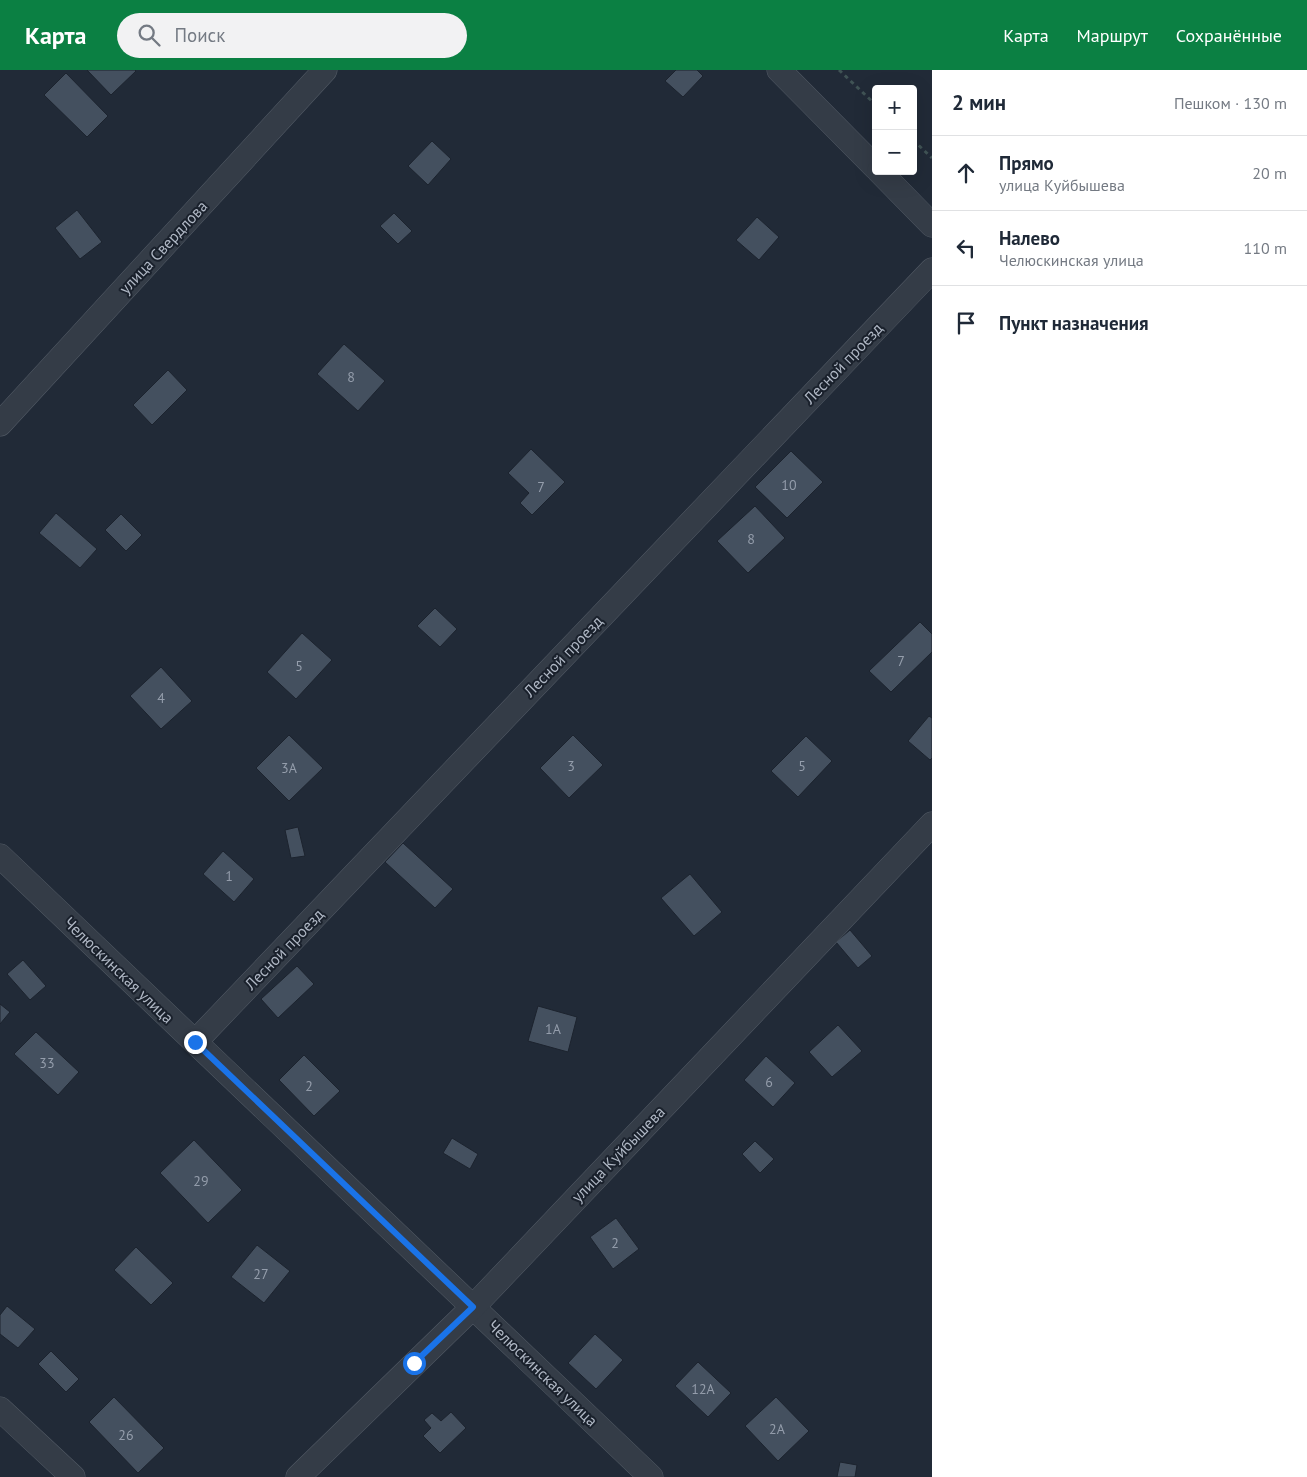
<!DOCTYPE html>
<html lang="ru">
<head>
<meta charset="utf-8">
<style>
  body { margin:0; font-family:"PT Sans",sans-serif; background:#f2f2f3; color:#1f2937 }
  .controls { position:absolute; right:15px; top:15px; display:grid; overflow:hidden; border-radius:5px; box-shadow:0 5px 20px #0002 }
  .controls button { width:45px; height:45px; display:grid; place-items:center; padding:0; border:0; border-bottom:1px solid #e0e1e3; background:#fff; color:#1f2937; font:25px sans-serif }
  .stop { position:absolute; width:15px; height:15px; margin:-11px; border:4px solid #1a73e8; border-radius:50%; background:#fff }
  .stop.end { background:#1a73e8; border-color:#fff; box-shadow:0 1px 5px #0008 }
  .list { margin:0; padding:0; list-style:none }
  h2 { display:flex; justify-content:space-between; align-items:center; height:65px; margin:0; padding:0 20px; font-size:21px }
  h2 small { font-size:16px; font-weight:400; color:#747a83 }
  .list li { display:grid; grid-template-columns:32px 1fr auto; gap:15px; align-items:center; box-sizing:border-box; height:75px; padding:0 20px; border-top:1px solid #e0e1e3 }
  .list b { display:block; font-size:19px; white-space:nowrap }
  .list p { margin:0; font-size:16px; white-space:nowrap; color:#747a83 }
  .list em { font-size:16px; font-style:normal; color:#747a83 }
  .icon { flex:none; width:28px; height:28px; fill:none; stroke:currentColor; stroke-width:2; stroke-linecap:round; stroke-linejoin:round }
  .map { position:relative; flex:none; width:932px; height:1407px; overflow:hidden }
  header { display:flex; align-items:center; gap:30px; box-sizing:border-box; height:70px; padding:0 25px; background:#0b8043; color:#fff }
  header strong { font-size:24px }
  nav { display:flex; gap:28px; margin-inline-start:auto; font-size:18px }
  .search { width:350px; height:45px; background:#f2f2f3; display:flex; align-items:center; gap:12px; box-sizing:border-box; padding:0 18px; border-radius:28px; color:#747a83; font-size:19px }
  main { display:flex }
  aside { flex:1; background:#fff }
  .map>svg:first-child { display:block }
</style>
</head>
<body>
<header>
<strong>Карта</strong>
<div class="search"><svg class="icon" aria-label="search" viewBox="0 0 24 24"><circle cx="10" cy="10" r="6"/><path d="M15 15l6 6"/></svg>Поиск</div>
<nav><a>Карта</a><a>Маршрут</a><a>Сохранённые</a></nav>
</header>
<main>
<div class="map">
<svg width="932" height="1407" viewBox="0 0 932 1407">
  <rect width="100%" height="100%" fill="#212a37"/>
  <g fill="#44505f" stroke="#1c232e">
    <path d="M87 0H135L136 1 111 25Z"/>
    <path d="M676 0H697L703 6 683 27 665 11Z"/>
    <path d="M66 3 108 46 87 67 44 25Z"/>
    <path d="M432 71 451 89 428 115 408 96Z"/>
    <path d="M77 140 102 172 80 189 55 158Z"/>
    <path d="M394 143 412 161 398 174 380 156Z"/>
    <path d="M757 147 779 167 759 190 736 170Z"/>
    <path d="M344 274 385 311 358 341 317 304Z"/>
    <path d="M168 300 187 320 152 355 133 335Z"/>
    <path d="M531 379 565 412 532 445 520 433 529 423 508 403Z"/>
    <path d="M791 381 823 412 787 448 755 417Z"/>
    <path d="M755 436 785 468 748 503 717 471Z"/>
    <path d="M56 443 97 479 80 498 39 463Z"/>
    <path d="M121 444 142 465 126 481 105 460Z"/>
    <path d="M435 538 457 559 440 577 417 556Z"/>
    <path d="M920 552 932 564V582L891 622 869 601Z"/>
    <path d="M302 563 332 590 296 629 267 602Z"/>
    <path d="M161 597 192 631 161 659 130 626Z"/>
    <path d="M929 646 932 648V688L930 690 908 671Z"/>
    <path d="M289 665 323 698 289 731 256 698Z"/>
    <path d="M573 665 603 695 569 728 540 698Z"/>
    <path d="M806 666 832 691 798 727 771 701Z"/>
    <path d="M298 757 305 786 291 788 285 760Z"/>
    <path d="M403 773 453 819 435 838 385 792Z"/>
    <path d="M223 781 254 809 234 832 203 804Z"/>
    <path d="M690 804 722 842 694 866 661 828Z"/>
    <path d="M850 860 872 886 858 898 836 872Z"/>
    <path d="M23 890 46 916 30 930 7 904Z"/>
    <path d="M297 896 314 914 278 948 261 929Z"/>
    <path d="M0 934 10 942 0 954Z"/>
    <path d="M538 936 577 947 568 982 528 971Z"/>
    <path d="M838 955 862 981 832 1007 809 982Z"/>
    <path d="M36 962 79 1002 58 1025 14 984Z"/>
    <path d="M304 985 340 1021 314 1046 279 1010Z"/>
    <path d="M766 986 795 1013 773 1037 744 1010Z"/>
    <path d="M452 1068 478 1084 470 1099 443 1083Z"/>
    <path d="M194 1070 242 1120 208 1153 160 1103Z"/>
    <path d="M755 1071 774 1089 760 1103 742 1084Z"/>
    <path d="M616 1148 639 1179 613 1199 590 1167Z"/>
    <path d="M257 1175 290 1201 264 1233 231 1207Z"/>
    <path d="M136 1177 173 1213 151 1235 114 1200Z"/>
    <path d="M7 1236 35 1259 18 1278 0 1264V1245Z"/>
    <path d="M595 1264 623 1290 596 1319 568 1293Z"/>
    <path d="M51 1281 79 1309 66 1322 38 1294Z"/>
    <path d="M698 1292 731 1323 708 1347 675 1316Z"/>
    <path d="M114 1327 164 1378 138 1403 89 1352Z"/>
    <path d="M776 1327 809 1361 778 1391 745 1356Z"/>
    <path d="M451 1342 466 1358 440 1383 423 1366 431 1358 424 1350 432 1343 441 1351Z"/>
    <path d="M840 1392 857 1395 855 1407H837Z"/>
  </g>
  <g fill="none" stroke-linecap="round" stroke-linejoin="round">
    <g stroke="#525a65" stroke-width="25">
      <g id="minor">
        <path d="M779 0 876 98"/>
        <path d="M879 101 932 155"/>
        <path d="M0 354 325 0"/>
        <path d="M0 786 651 1407"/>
        <path d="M195 972 932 200"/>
        <path d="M0 1339 73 1407"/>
        <path d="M298 1407 473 1237 932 754"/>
      </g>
    </g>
    <g stroke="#405355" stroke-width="3" stroke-dasharray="4 4" stroke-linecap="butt">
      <path d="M839 0 876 35"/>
      <path d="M913 70 932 88"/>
    </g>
    <use href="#minor" stroke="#343c47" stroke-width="24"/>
  </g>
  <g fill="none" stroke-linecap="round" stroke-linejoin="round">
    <path stroke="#1a73e8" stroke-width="6" d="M195 972 473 1237 414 1293"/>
  </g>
  <g text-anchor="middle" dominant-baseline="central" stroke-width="4" stroke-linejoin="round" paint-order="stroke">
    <g font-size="14" fill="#949dab">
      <text x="351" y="307">8</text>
      <text x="789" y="415">10</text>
      <text x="541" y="417">7</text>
      <text x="751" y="469">8</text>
      <text x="901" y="591">7</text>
      <text x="299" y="596">5</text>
      <text x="161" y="628">4</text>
      <text x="571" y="696">3</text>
      <text x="802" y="696">5</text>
      <text x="289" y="698">3А</text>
      <text x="229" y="806">1</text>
      <text x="553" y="959">1А</text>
      <text x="47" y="993">33</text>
      <text x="769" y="1012">6</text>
      <text x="309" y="1016">2</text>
      <text x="201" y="1111">29</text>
      <text x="615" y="1173">2</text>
      <text x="261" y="1204">27</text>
      <text x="703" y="1319">12А</text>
      <text x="777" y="1359">2А</text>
      <text x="126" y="1365">26</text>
    </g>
    <g font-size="16" fill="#afb7c4" stroke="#1a212c">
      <text transform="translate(163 177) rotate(-47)">улица Свердлова</text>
      <text transform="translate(843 293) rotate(-46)">Лесной проезд</text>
      <text transform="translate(563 586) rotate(-46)">Лесной проезд</text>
      <text transform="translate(284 879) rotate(-46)">Лесной проезд</text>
      <text transform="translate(119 900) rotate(44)">Челюскинская улица</text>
      <text transform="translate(618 1084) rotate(-46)">улица Куйбышева</text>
      <text transform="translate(543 1303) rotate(44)">Челюскинская улица</text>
    </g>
  </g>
</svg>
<div class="controls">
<button>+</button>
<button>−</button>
</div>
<div class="stop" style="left:414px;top:1293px"></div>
<div class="stop end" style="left:195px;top:972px"></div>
</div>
<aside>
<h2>2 мин<small>Пешком · 130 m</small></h2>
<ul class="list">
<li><svg class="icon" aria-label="ahead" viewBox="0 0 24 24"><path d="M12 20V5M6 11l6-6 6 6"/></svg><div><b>Прямо</b><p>улица Куйбышева</p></div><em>20 m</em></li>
<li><svg class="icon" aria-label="left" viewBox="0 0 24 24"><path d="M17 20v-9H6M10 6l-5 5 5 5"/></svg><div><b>Налево</b><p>Челюскинская улица</p></div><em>110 m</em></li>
<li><svg class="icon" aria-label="arrive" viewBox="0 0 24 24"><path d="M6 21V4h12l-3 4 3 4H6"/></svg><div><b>Пункт назначения</b></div></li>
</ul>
</aside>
</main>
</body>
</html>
